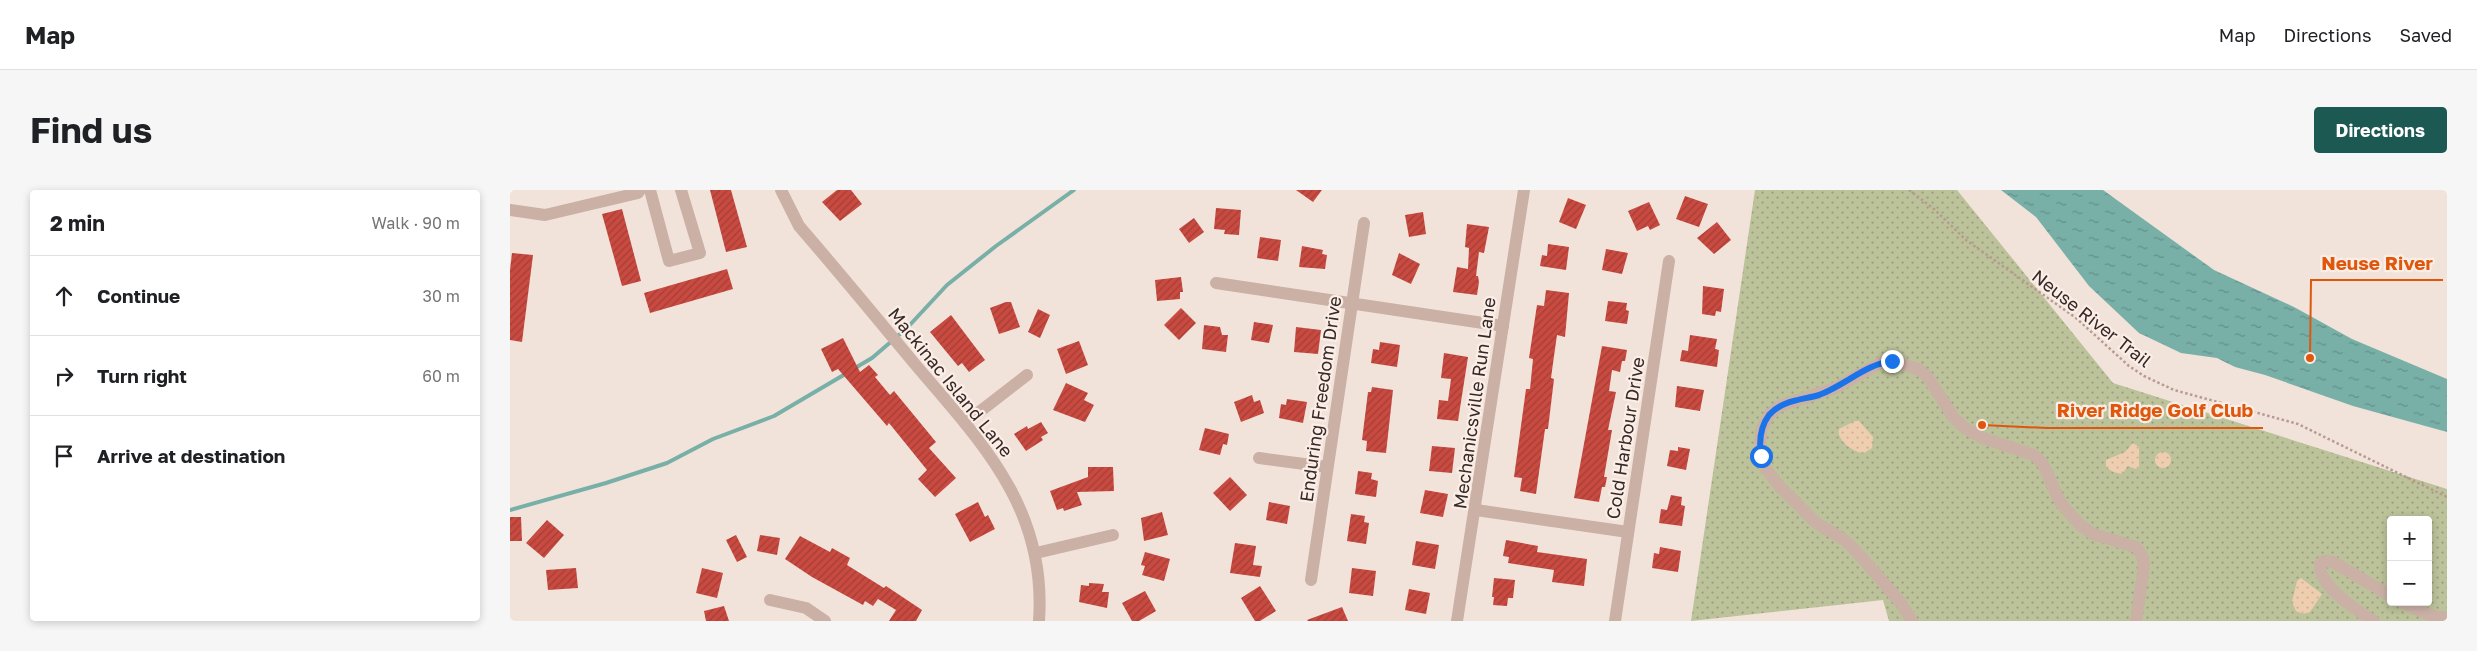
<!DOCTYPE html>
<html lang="en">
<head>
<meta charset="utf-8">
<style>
  body { margin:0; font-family:"Golos Text",sans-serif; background:#f6f6f6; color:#202124 }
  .controls { position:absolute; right:15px; bottom:15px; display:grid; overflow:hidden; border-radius:5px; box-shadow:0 2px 8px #0003 }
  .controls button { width:45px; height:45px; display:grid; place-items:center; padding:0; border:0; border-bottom:1px solid #e0e0e0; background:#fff; color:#202124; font:25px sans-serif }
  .stop { position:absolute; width:15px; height:15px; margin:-11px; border:4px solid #1a73e8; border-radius:50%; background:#fff }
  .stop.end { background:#1a73e8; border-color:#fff; box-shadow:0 1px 5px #0008 }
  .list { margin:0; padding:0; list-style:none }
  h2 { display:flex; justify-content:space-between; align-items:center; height:65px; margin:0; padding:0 20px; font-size:21px }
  h2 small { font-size:16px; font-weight:400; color:#757577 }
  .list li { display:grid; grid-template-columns:32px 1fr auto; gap:15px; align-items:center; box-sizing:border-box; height:80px; padding:0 20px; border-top:1px solid #e0e0e0 }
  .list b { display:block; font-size:19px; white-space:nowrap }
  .list em { font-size:16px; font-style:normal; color:#757577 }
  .icon { flex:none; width:28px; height:28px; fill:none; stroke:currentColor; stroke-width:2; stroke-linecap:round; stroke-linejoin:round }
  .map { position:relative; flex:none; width:1937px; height:431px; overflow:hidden; border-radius:5px }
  header { display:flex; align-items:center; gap:30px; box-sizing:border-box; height:70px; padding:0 25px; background:#fff; border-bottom:1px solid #e0e0e0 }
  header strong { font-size:24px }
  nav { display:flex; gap:28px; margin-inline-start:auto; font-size:18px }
  .intro { display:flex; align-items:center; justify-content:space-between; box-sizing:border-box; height:120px; padding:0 30px }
  h1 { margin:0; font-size:35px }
  .button { padding:12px 22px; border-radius:5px; background:#1b5952; color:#fff; font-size:18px; font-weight:700 }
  main { display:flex; gap:30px; padding:0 30px }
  aside { flex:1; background:#fff; border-radius:5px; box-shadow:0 2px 8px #0003 }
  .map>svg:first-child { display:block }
</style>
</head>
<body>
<header>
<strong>Map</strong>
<nav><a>Map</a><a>Directions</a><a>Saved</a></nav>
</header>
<div class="intro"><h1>Find us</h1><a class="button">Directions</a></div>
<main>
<aside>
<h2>2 min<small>Walk · 90 m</small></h2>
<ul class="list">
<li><svg class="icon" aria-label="ahead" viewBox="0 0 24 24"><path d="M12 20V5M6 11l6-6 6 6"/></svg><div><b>Continue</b></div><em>30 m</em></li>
<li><svg class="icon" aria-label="right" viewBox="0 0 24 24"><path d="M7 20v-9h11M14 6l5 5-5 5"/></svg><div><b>Turn right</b></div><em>60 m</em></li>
<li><svg class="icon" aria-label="arrive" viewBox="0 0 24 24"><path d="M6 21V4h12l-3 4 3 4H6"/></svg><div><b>Arrive at destination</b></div></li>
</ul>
</aside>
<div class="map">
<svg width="1937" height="431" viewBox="0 0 1937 431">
  <defs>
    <pattern id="grass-dots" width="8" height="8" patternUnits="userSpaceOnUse" patternTransform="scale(1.25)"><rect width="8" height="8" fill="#bcc29a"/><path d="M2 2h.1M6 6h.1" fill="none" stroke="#9a9e7e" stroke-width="1.8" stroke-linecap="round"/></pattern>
    <pattern id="sand-dots" width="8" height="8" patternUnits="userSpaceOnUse" patternTransform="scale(1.25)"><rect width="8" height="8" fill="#efceb0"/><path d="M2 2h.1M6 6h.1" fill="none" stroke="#ceb197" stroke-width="1.8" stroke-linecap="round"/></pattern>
    <pattern id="water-ripples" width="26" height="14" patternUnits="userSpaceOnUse" patternTransform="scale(1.25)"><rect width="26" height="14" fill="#78b0a8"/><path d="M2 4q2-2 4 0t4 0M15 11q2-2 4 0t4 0" fill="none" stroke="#638f89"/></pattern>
    <pattern id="building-hatch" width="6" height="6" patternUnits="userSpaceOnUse" patternTransform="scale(1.25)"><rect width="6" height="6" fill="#c94a41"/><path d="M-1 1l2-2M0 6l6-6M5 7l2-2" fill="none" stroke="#a43e36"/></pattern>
  </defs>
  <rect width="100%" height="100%" fill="#f2e3da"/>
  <path fill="url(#grass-dots)" fill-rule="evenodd" d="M1245 0H1447L1603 193 1937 299V431H1379L1373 410 1181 431ZM1881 330H1918V412H1881Z"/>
  <g fill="url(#sand-dots)">
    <path d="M1345 231H1349L1363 247 1362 258 1354 263C1344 263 1326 250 1329 239Z"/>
    <path d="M1623 253 1629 257V278L1626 279 1618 276 1612 284 1603 282 1596 277V270L1615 262Z"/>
    <circle cx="1653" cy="270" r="8"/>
    <path d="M1791 388 1812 404 1800 422 1793 424 1786 421 1782 412 1787 391Z"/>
  </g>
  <path fill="url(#water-ripples)" d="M1491 0H1593L1704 80 1784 117 1842 149 1937 189V242L1843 216 1755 185 1725 177 1707 168 1671 163 1629 143 1579 96 1526 27Z"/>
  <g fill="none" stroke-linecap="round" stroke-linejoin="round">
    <g stroke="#78b0a8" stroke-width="4">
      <path d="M345 178 362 168 397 138 437 95 486 56 564 0"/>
      <path d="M0 320 96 293 157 273 203 249 264 226 337 183"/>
    </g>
  </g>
  <g fill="url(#building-hatch)">
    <path d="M200 0H221L237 57 216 62Z"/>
    <path d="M327 0H341L352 14 330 31 312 12Z"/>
    <path d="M786 0H812L803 12Z"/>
    <path d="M1175 6 1198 14 1189 37 1166 29Z"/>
    <path d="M1058 8 1076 15 1066 39 1049 32Z"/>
    <path d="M1139 12 1150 35 1140 40 1138 36 1127 41 1118 21Z"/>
    <path d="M706 18 731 20 729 45 714 44 715 40 704 39Z"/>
    <path d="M112 19 131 91 112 96 92 24Z"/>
    <path d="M913 22 916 44 899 47 895 25Z"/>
    <path d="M684 28 694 42 679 53 669 39Z"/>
    <path d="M1207 32 1221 50 1204 64 1187 48Z"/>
    <path d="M957 34 979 37 974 63 969 62 966 86H968L969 92 967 105 943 102 947 77 958 79 959 58 955 57Z"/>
    <path d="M750 47 771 50 768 71 747 68Z"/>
    <path d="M1038 54 1059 57 1056 80 1030 76 1032 65 1037 66Z"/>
    <path d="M792 56 813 60 812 64 817 65 815 79 789 77Z"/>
    <path d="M1096 59 1118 63 1112 84 1092 80Z"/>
    <path d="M2 63 23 65 12 152 0 150V80Z"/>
    <path d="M889 63 910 74 901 94 882 85Z"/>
    <path d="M217 79 223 99 140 123 134 103Z"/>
    <path d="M671 87 673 102H670V109L647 111 645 90Z"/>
    <path d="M1193 96 1214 99 1211 122 1206 121 1205 126 1192 124Z"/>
    <path d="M1036 100 1059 103 1055 147 1047 145 1044 166 1041 188 1044 189 1038 239H1035L1026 304 1010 301 1012 288 1004 287 1016 199H1020L1023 169 1019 168 1027 115 1034 116Z"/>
    <path d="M1098 111 1117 113 1116 120 1119 121 1117 134 1095 131Z"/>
    <path d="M496 112H501L510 137 489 144 480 118Z"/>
    <path d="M671 118 686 133 669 150 654 135Z"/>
    <path d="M528 119 540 125 530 148 518 142Z"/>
    <path d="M441 125 475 170 459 182 452 173 448 176 420 142Z"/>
    <path d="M744 132 763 135 759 153 741 150Z"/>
    <path d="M694 135 710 137 712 145H718L716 162 692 159Z"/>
    <path d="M786 137 811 140 808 164 784 162Z"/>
    <path d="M1180 145 1207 149 1205 159 1209 160 1207 177 1170 171 1172 160 1178 161Z"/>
    <path d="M333 148 350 182 359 175 368 185 365 187 380 205 384 201 426 252 419 258 446 288 425 307 408 289 417 280 379 233 377 236 328 179 322 182 311 159Z"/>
    <path d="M569 151 578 175 556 184 547 159Z"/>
    <path d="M870 152 890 155 887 177 861 173 863 159 869 160Z"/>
    <path d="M1092 156 1117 160 1115 171H1112L1110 182 1102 180 1099 201 1106 202 1098 240H1102L1094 287H1097L1095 297H1092L1089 312 1064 308Z"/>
    <path d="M934 163 958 167 948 231 927 229 929 210 938 211 941 189 931 188Z"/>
    <path d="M556 193 578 203 574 210 584 215 575 232 543 220Z"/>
    <path d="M1167 196 1194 200 1190 221 1165 217Z"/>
    <path d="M862 197 883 200 876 263 856 261 857 251 852 250 858 202H861Z"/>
    <path d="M742 205 744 212 750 210 754 223 731 232 724 212Z"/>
    <path d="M777 209 797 212 793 233 769 228 771 214 776 215Z"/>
    <path d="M531 232 538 243 531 247 533 250 516 261 504 244 517 236 518 239Z"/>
    <path d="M695 238 719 244 717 255 713 254 710 265 689 260Z"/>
    <path d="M922 256 945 258 942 283 919 281Z"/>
    <path d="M1168 257 1180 259 1176 280 1157 276 1160 260 1168 261Z"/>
    <path d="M578 277H603L604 301 567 302 572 315 554 321 553 318 547 320 540 301 578 287Z"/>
    <path d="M848 281 862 283 861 289 868 291 866 307 845 304Z"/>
    <path d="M720 287 737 305 720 321 703 303Z"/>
    <path d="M915 300 938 304 933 327 910 323Z"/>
    <path d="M1161 305 1172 307 1171 315 1175 316 1172 336 1149 333 1151 319 1157 320Z"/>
    <path d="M468 312 475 327 478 325 485 339 460 352 445 324Z"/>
    <path d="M759 312 780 316 777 334 756 330Z"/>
    <path d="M652 322 658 345 634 351 631 328Z"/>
    <path d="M841 324 855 326 854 332 859 333 856 354 837 351Z"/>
    <path d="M0 327H11L12 351H0Z"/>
    <path d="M37 330 54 345 34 368 16 353Z"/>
    <path d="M226 345 237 367 227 372 216 350Z"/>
    <path d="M250 345 270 348 267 365 247 361Z"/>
    <path d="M290 346 320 362 322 358 340 368 337 375 374 398 376 396 412 420 406 431H379L386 420 368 409 363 416 355 411 353 415 302 387 275 369Z"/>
    <path d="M996 350 1028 356 1027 362 1077 369 1074 396 1042 392 1044 380 998 373 999 367 993 366Z"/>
    <path d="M906 351 929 355 925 379 902 375Z"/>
    <path d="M725 353 746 356 743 375 752 376 750 387 720 383Z"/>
    <path d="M1150 357 1171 361 1168 382 1142 378 1144 363 1149 364Z"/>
    <path d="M635 362 660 369 654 391 632 385 635 376 631 375Z"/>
    <path d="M66 378 68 398 38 400 36 380Z"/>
    <path d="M192 378 213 383 207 408 186 403Z"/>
    <path d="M842 378 866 381 863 406 839 403Z"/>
    <path d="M984 388 1005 390 1003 408H998L997 416 983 415 984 407H982Z"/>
    <path d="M579 393 594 394 592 402H599L597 418 569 412 571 395 579 396Z"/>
    <path d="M750 396 766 421 750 431H745L731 408Z"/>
    <path d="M899 399 920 403 916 424 895 420Z"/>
    <path d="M635 401 646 421 629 431H622L612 413Z"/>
    <path d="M214 416 219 431H196L194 421Z"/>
    <path d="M832 417 838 431H798L797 430Z"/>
  </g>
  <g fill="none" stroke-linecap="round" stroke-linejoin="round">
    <path stroke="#b79a90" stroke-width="2.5" stroke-dasharray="2.5 2.5" stroke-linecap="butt" d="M1399 0 1424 19 1456 50 1566 128 1619 176 1634 186 1664 200 1788 234 1937 307"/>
    <g stroke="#cbb0a6" stroke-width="12">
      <path d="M140 0 159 71 190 63 171 0"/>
      <path d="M271 0 289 36C328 81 366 127 404 173 472 253 537 318 529 431"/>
      <path d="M0 20 35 25 128 3 130 0"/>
      <path d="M706 93 993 136"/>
      <path d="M455 233 517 185"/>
      <path d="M749 268 817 277"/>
      <path d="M966 320 1118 342"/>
      <path d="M526 363 603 345"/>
      <path d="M801 390 854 33"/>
      <path d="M260 410 296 418 315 431"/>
      <path d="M1892 412 1919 425 1937 428"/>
      <path d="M947 431 1014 0"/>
      <path d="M1105 431 1159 71"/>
      <path d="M1402 431 1391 413 1347 362 1336 351 1305 332 1269 296 1254 276 1250 252 1252 238 1259 225 1270 216 1325 198 1370 173 1382 171 1408 179 1417 186 1444 228 1455 238 1473 248 1524 265 1533 274 1550 312 1570 335 1583 344 1626 357 1632 365 1634 375 1626 431"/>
      <path d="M1863 431C1846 419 1809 397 1810 374L1814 371 1823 372 1881 406"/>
    </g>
  </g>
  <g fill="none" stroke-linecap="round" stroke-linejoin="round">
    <path stroke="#1a73e8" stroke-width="6" d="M1251 266C1249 252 1250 237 1259 225 1272 210 1292 210 1309 205 1334 196 1356 174 1382 171"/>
  </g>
  <g text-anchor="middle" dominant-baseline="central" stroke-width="4.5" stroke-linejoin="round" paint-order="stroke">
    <g font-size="18" fill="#362927" stroke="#faeee7">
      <text transform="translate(1582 128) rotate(38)">Neuse River Trail</text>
      <text transform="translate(441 192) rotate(51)">Mackinac Island Lane</text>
      <text transform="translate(810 209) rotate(-82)">Enduring Freedom Drive</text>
      <text transform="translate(964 213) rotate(-82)">Mechanicsville Run Lane</text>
      <text transform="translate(1115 248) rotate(-81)">Cold Harbour Drive</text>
    </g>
  </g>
  <path fill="none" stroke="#df570d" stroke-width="2" d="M1800 168L1801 90H1933M1472 235L1537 238H1753"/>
  <g fill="#df570d" stroke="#faeee7" stroke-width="2">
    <circle cx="1800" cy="168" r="5"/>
    <circle cx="1472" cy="235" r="5"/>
  </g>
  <g font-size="19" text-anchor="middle" font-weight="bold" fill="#df570d" stroke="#faeee7" stroke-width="4.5" stroke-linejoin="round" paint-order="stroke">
    <text x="1867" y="80">Neuse River</text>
    <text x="1645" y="227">River Ridge Golf Club</text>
  </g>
</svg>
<div class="controls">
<button>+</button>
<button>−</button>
</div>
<div class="stop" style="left:1251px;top:266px"></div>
<div class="stop end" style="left:1382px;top:171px"></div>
</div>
</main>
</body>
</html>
